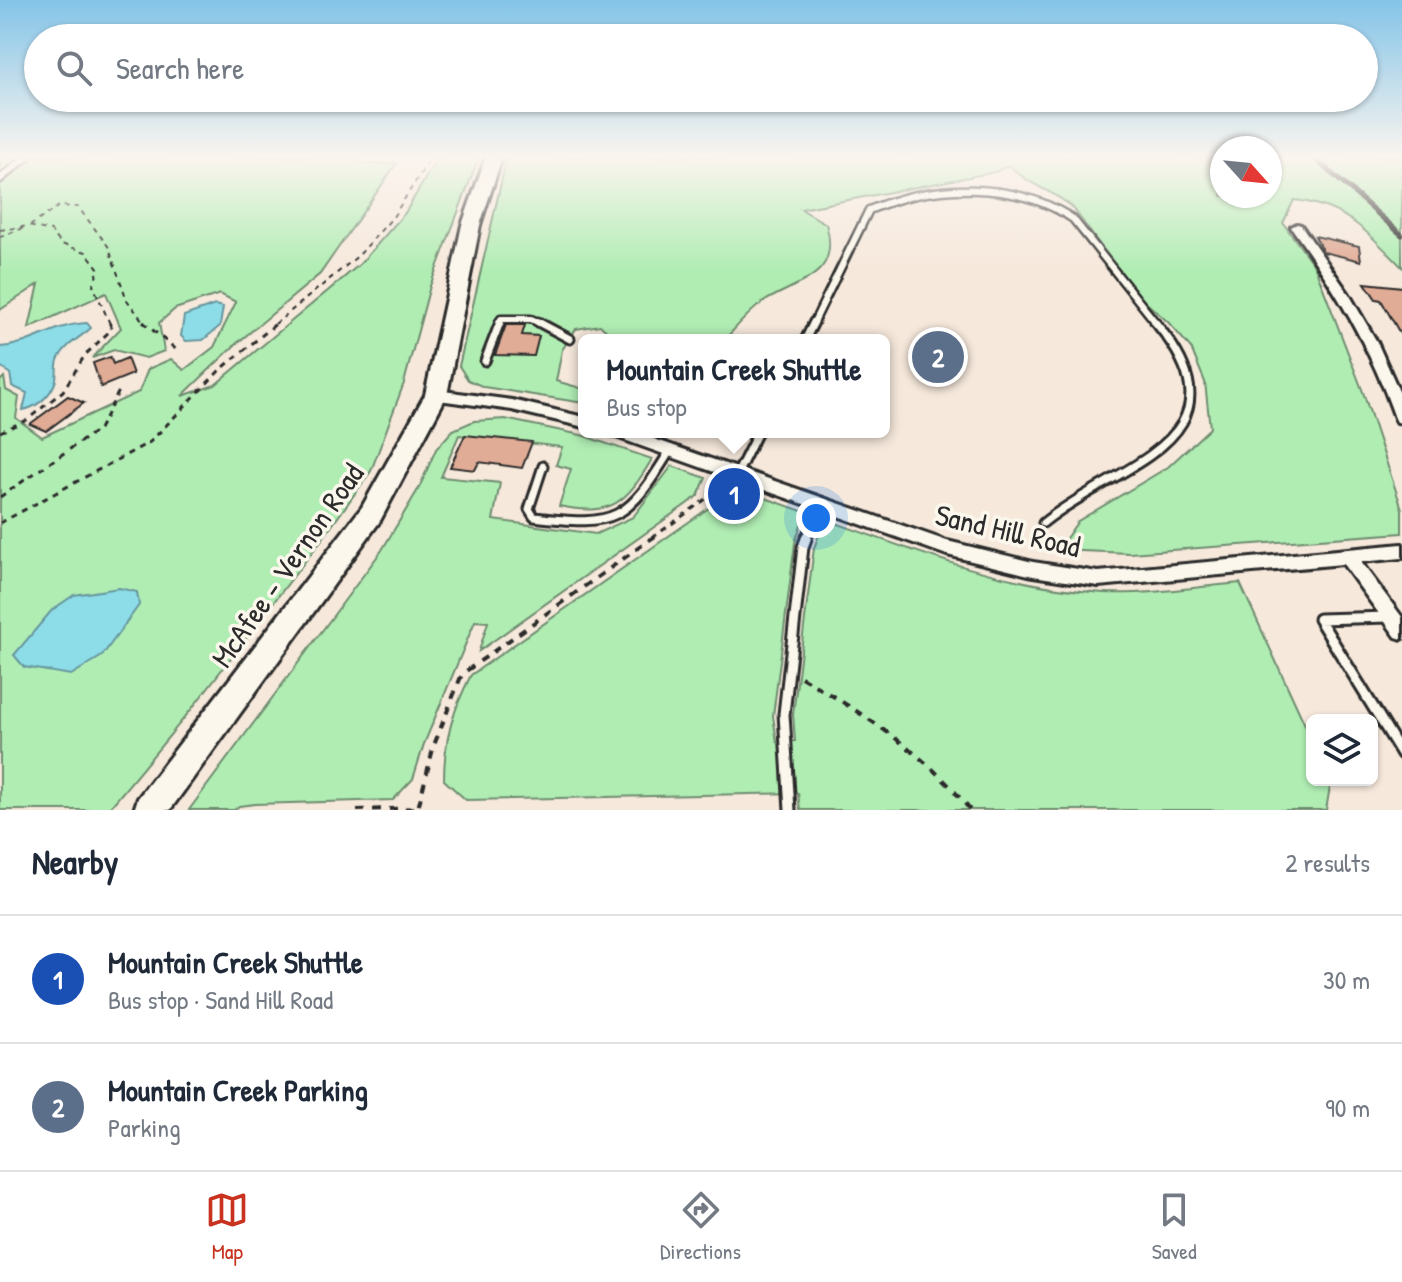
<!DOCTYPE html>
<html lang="en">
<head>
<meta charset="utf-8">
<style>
  body { margin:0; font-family:"Patrick Hand",sans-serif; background:#f2f2f3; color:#1f2937 }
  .controls { position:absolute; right:24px; bottom:24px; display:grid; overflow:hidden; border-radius:12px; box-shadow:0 2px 6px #0004 }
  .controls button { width:72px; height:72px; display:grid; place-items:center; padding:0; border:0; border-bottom:2px solid #e0e1e3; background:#fff; color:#1f2937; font:40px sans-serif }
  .compass { position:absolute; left:1210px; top:136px; width:72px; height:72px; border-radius:50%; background:#fff; box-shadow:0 2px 6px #0004; rotate:117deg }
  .you { position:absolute; left:816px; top:518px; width:28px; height:28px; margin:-20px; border:6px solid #fff; border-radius:50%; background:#1a73e8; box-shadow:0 0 0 12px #1a73e833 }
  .badge { display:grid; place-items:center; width:52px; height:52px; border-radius:50%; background:#c8321e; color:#fff; font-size:26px; font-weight:700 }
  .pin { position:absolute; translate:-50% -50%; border:4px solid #fff; box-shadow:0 2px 8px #0006 }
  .popup { position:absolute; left:578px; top:334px; width:312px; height:104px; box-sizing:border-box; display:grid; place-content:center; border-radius:12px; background:#fff; filter:drop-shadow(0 2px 6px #0005); font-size:26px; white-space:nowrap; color:#747a83 }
  .popup b { font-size:30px; color:#1f2937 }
  .popup::after { content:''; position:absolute; left:50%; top:100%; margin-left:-16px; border:16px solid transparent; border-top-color:#fff }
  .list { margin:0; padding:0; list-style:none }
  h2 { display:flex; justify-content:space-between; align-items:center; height:104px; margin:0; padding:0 32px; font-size:34px }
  h2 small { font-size:26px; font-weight:400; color:#747a83 }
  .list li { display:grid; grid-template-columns:52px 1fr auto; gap:24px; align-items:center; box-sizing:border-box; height:128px; padding:0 32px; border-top:2px solid #e0e1e3 }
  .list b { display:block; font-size:30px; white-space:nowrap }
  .list p { margin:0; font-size:26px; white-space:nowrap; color:#747a83 }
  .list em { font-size:26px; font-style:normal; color:#747a83 }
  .icon { flex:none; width:44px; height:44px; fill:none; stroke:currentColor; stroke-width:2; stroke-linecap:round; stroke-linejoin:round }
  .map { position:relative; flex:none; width:1402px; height:810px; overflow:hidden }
  .search { position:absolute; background:#fff; box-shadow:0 2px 6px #0004; left:24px; right:24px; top:24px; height:88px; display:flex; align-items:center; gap:20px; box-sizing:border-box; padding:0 28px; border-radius:44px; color:#747a83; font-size:30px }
  .sheet { height:360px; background:#fff }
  nav { display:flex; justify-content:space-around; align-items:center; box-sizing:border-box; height:112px; border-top:2px solid #e0e1e3; background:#fff; font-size:22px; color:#747a83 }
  nav a { display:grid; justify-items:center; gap:4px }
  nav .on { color:#c8321e }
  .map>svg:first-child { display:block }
</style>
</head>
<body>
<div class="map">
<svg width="1402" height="810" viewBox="0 0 1402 810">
  <rect width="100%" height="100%" fill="#f6e8db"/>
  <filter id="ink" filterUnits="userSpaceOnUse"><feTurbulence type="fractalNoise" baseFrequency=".0125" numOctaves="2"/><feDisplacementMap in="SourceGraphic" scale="16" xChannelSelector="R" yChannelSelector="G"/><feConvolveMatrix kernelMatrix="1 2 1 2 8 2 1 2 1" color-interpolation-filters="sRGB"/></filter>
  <g filter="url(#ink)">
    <g fill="#b0edb3" stroke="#6e8c6f" stroke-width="2">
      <path d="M0 157H348L368 164 397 163 320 274 236 344 182 396 215 385 360 264 405 213 438 157H479L430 286 404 383 371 471 323 538 190 711 108 810H0V381L4 377 6 390 19 397 16 418 42 437 139 392 148 369 171 359 184 370 214 347 236 302 220 294 175 309 159 323 164 351 146 358 114 350 92 358 121 328 106 293 29 328 39 284 0 310Z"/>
      <path d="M507 157H1222V196H1270V157H1402V267C1367 232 1346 206 1294 200L1283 223 1315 267 1363 392 1402 509V533L1130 553 1058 550 1078 521 1168 467 1210 428 1205 382 1191 348 1168 322 1134 292 1073 208C1054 190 1028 186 1009 165L995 172 801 209 826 224C841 276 802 279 765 301 750 310 737 327 724 340H616L600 325 576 329 562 350 556 381 584 389V403L484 387 468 380 459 366Z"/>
      <path d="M505 419 581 435 652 459C626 503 612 517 559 506L571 469 556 465 562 447 459 435 441 477 500 483 493 520 596 534 633 517 672 466 706 478 698 496 479 651 488 622 475 621 424 744 413 779 393 800 255 804 239 806 234 810H189L382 550 419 488 436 449 453 430 474 421Z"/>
      <path d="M726 484 805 512 795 543 773 716 777 742 795 741 793 714 814 548 825 519C916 552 1006 587 1104 593 1148 595 1196 587 1240 583L1312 740V780L1331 781 1326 810H800L798 793 466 800 444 780C444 740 453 710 471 675L710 507Z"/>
    </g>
    <g fill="#8ddde9" stroke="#66969d" stroke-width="2">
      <path d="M215 305 223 307 220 326 203 340 186 341 181 336 184 316Z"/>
      <path d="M87 323 91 328C81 337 65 345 59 358 55 365 58 375 55 383 49 397 37 407 23 410L27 393 12 386 10 373 0 366V347C32 345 55 324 87 323Z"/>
      <path d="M119 588 137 592 139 605 102 656 71 675 24 667 14 655 52 610 74 595Z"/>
    </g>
    <g fill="#e1ac96" stroke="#2b2b2b" stroke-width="2">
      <path d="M1315 236 1359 246 1361 261 1323 252Z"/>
      <path d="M1365 283 1402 287V337L1381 300 1376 299Z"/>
      <path d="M506 325H525L522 335 539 336 534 356 495 355Z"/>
      <path d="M110 357 113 364 127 358 133 374 101 387 93 363Z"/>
      <path d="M68 396 84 403 46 431 30 424Z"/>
      <path d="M465 435 532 442 522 468 479 462 475 470 450 467Z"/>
    </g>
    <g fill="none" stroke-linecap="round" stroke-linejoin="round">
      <g stroke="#2b2b2b" stroke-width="11">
        <g id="service-far2">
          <path d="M0 179 27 157"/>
          <path d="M499 324 501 319H531L542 324"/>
          <path d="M813 324 869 210C931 183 1015 180 1073 219L1157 324"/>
        </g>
      </g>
      <g stroke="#2b2b2b" stroke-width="13">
        <g id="service-far1">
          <path d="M538 322 570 339"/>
          <path d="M805 340 814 322"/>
          <path d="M485 361 500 322"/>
          <path d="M543 466 529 509 534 517C617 527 627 521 671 449"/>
          <path d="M738 472 758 432"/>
          <path d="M1043 523C1116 463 1255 440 1155 322"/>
          <path d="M806 538 819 503"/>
        </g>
      </g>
      <g stroke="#2b2b2b" stroke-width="15">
        <g id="service">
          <path d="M1389 617 1319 619 1402 754"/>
          <path d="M790 810 784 714 803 547 807 536"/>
        </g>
      </g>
      <g stroke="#2b2b2b" stroke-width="6">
        <g id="minor">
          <path d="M1297 224 1301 225 1349 294 1377 342 1402 398V423L1397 422 1395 418C1371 348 1334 287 1291 227Z"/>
          <path d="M436 390 512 400 584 417V427L512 410 431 399 429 395Z"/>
          <path d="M611 432H634L947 541 1033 562 1098 572 1402 544V558L1361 562 1402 617V639L1396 637 1343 564 1098 586 1033 576 947 555 613 436Z"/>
        </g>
      </g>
      <g stroke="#2b2b2b" stroke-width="6">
        <path id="secondary" d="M486 157H502L480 225 447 395 380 521 170 810H134L138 798 362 507 425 395 462 225Z"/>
      </g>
      <g stroke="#2b2b2b" stroke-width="2" stroke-dasharray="5 5" stroke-linecap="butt">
        <path d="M30 226 59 206 78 207 108 246 127 300 145 324"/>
        <path d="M0 230 29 226 51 231 61 244 86 252 99 269 93 285 110 324"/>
        <path d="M0 237 23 228"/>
        <path d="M275 324 359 255 393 217 431 157"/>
      </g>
      <g stroke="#2b2b2b" stroke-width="3" stroke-dasharray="6 6" stroke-linecap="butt">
        <path d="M143 322 178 351"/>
        <path d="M0 432 27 420 63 391 85 355 112 329 109 322"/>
        <path d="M0 497 99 429 119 391"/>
        <path d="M0 523 150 442 219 371 278 322"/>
        <path d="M652 538 706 499 716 481"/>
      </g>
      <g stroke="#2b2b2b" stroke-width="4" stroke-dasharray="8 8" stroke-linecap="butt">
        <path d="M801 677C862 713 926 753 970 810"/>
        <path d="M357 810 418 808 434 745 462 674 655 536"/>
      </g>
      <use href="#service-far2" stroke="#fbf7ec" stroke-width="6"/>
      <use href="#service-far1" stroke="#fbf7ec" stroke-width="7"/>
      <use href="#service" stroke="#fbf7ec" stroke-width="9"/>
      <use href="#minor" fill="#fbf7ec" fill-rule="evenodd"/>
      <use href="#secondary" fill="#fbf7ec" fill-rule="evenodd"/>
      <path stroke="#2b2b2b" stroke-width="5" d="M1313 157 1402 235"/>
    </g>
  </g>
  <linearGradient id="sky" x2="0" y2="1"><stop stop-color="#83c4e8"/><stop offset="0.58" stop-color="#fbf5ef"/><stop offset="1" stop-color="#fbf5ef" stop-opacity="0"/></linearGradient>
  <rect width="1402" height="271" fill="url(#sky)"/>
  <g text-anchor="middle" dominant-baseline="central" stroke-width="7" stroke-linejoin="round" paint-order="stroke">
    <g font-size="30" fill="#2b2b2b" stroke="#fbf7ec">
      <text transform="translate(1008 530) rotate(13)">Sand Hill Road</text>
      <text transform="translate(287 565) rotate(-55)">McAfee - Vernon Road</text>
    </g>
  </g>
</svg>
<div class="controls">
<button><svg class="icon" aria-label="layers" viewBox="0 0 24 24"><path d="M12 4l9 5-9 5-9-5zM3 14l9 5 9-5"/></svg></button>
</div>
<svg class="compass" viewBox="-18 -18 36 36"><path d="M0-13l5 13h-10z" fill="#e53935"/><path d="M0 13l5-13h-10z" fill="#747a83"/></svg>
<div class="you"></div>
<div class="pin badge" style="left:734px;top:494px;background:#1a4fb4">1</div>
<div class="popup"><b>Mountain Creek Shuttle</b>Bus stop</div>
<div class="pin badge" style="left:938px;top:357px;background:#5c6f8a">2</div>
<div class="search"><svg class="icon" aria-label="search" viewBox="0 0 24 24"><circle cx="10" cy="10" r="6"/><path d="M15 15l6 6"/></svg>Search here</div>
</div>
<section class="sheet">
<h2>Nearby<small>2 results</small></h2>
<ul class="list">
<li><span class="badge" style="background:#1a4fb4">1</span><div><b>Mountain Creek Shuttle</b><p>Bus stop · Sand Hill Road</p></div><em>30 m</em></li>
<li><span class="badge" style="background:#5c6f8a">2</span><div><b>Mountain Creek Parking</b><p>Parking</p></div><em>90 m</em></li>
</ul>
</section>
<nav>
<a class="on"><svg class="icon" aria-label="map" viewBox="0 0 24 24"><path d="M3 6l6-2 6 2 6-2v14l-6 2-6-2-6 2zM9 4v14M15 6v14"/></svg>Map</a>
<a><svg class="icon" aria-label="directions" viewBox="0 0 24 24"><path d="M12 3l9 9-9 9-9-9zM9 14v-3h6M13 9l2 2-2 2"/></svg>Directions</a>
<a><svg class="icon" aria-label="saved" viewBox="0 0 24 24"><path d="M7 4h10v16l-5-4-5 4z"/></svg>Saved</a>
</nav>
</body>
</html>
